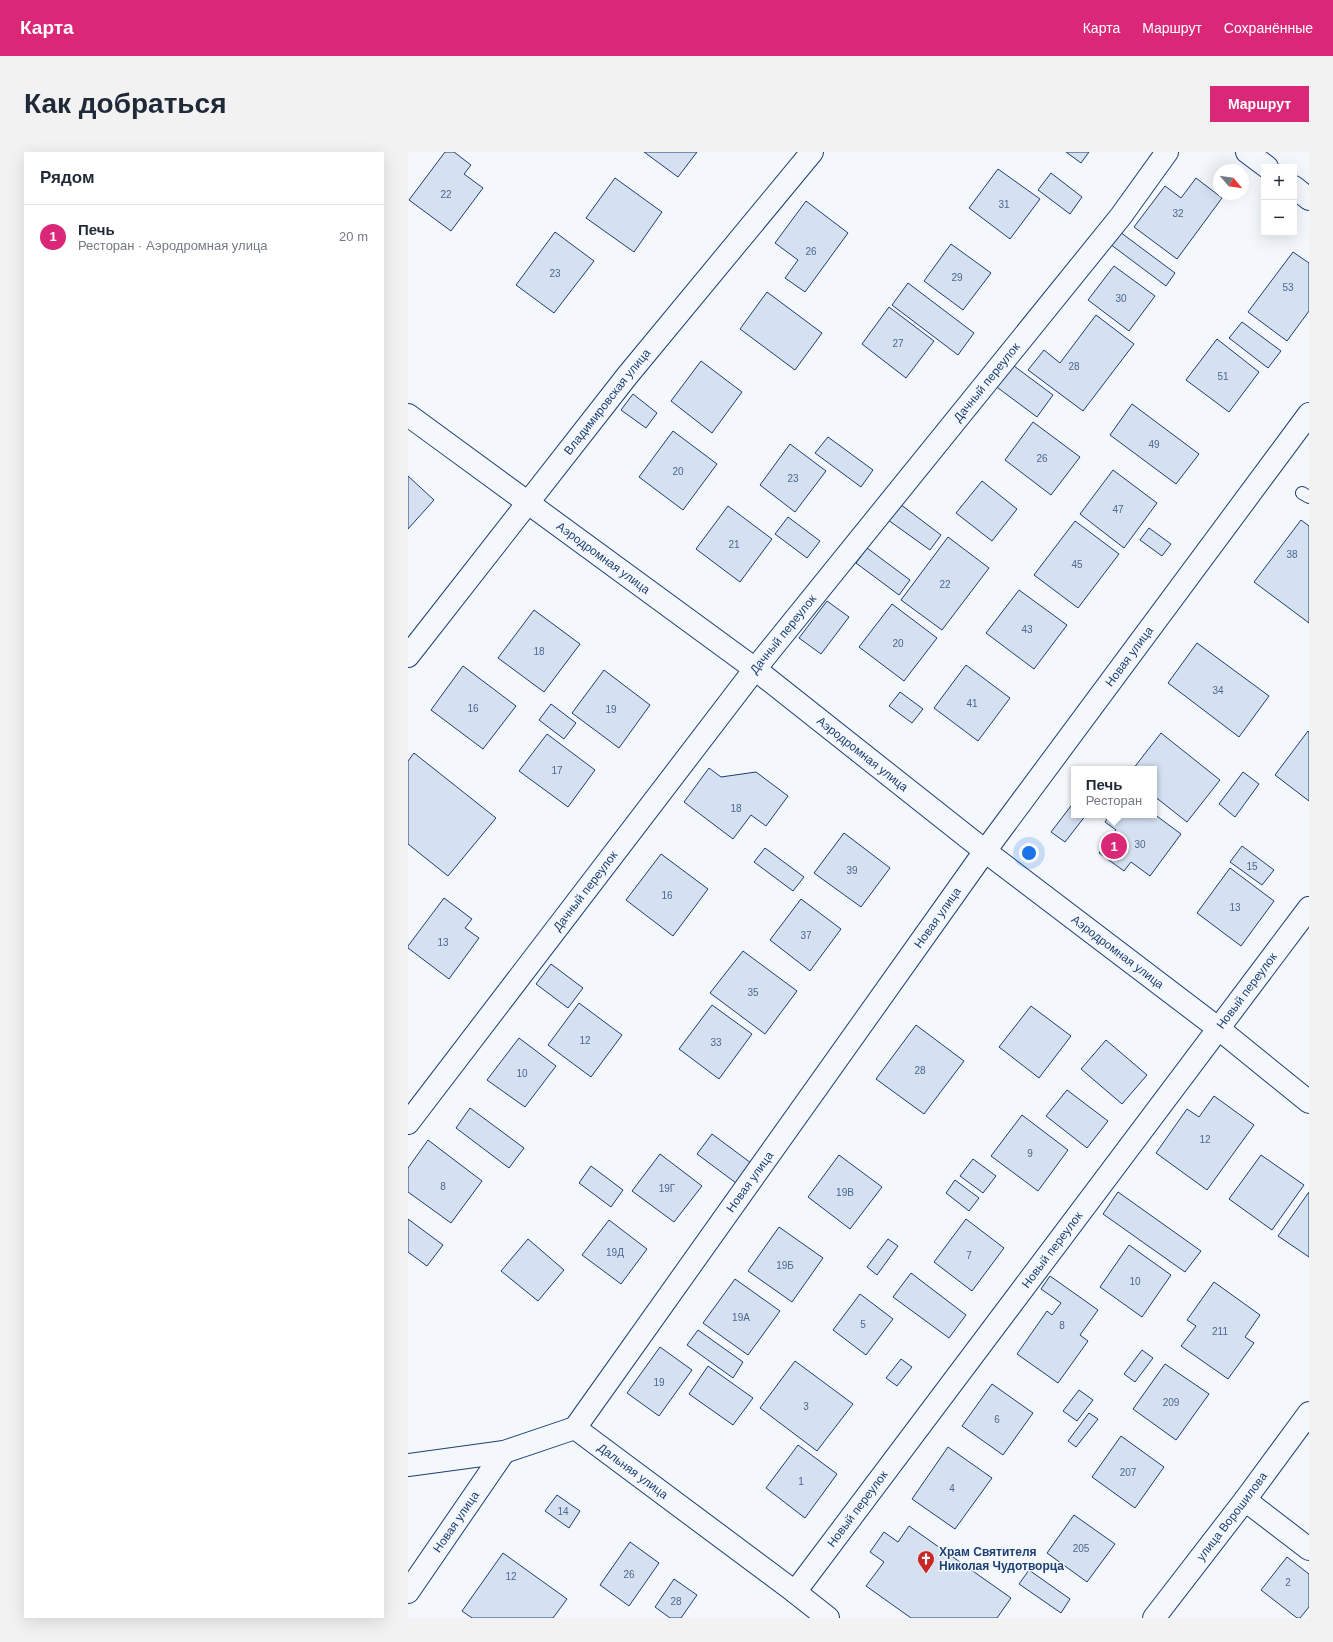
<!DOCTYPE html>
<html lang="ru">
<head>
<meta charset="utf-8">
<style>
  body { margin:0; font-family:Arial,sans-serif; background:#f2f2f3; color:#1f2937 }
  .controls { position:absolute; right:12px; top:12px; display:grid; overflow:hidden; border-radius:0px; box-shadow:0 4px 16px #0002 }
  .controls button { width:36px; height:36px; display:grid; place-items:center; padding:0; border:0; border-bottom:1px solid #e0e1e3; background:#fff; color:#1f2937; font:20px sans-serif }
  .compass { position:absolute; left:805px; top:12px; width:36px; height:36px; border-radius:50%; background:#fff; box-shadow:0 4px 16px #0002; rotate:119deg }
  .you { position:absolute; left:621px; top:701px; width:14px; height:14px; margin:-10px; border:3px solid #fff; border-radius:50%; background:#1a73e8; box-shadow:0 0 0 6px #1a73e833 }
  .badge { display:grid; place-items:center; width:26px; height:26px; border-radius:50%; background:#db2777; color:#fff; font-size:13px; font-weight:700 }
  .pin { position:absolute; translate:-50% -50%; border:2px solid #fff; box-shadow:0 1px 4px #0006 }
  .popup { position:absolute; left:663px; top:614px; width:86px; height:52px; box-sizing:border-box; display:grid; place-content:center; border-radius:0px; background:#fff; filter:drop-shadow(0 1px 3px #0005); font-size:13px; white-space:nowrap; color:#747a83 }
  .popup b { font-size:15px; color:#1f2937 }
  .popup::after { content:''; position:absolute; left:50%; top:100%; margin-left:-8px; border:8px solid transparent; border-top-color:#fff }
  .list { margin:0; padding:0; list-style:none }
  h2 { display:flex; justify-content:space-between; align-items:center; height:52px; margin:0; padding:0 16px; font-size:17px }
  h2 small { font-size:13px; font-weight:400; color:#747a83 }
  .list li { display:grid; grid-template-columns:26px 1fr auto; gap:12px; align-items:center; box-sizing:border-box; height:64px; padding:0 16px; border-top:1px solid #e0e1e3 }
  .list b { display:block; font-size:15px; white-space:nowrap }
  .list p { margin:0; font-size:13px; white-space:nowrap; color:#747a83 }
  .list em { font-size:13px; font-style:normal; color:#747a83 }
  .map { position:relative; flex:none; width:901px; height:1466px; overflow:hidden; border-radius:0px }
  header { display:flex; align-items:center; gap:24px; box-sizing:border-box; height:56px; padding:0 20px; background:#db2777; color:#fff }
  header strong { font-size:19px }
  nav { display:flex; gap:22px; margin-inline-start:auto; font-size:14px }
  .intro { display:flex; align-items:center; justify-content:space-between; box-sizing:border-box; height:96px; padding:0 24px }
  h1 { margin:0; font-size:28px }
  .button { padding:10px 18px; border-radius:0px; background:#db2777; color:#fff; font-size:14px; font-weight:700 }
  main { display:flex; gap:24px; padding:0 24px }
  aside { flex:1; background:#fff; border-radius:0px; box-shadow:0 4px 16px #0002 }
  .map>svg:first-child { display:block }
</style>
</head>
<body>
<header>
<strong>Карта</strong>
<nav><a>Карта</a><a>Маршрут</a><a>Сохранённые</a></nav>
</header>
<div class="intro"><h1>Как добраться</h1><a class="button">Маршрут</a></div>
<main>
<aside>
<h2>Рядом<small></small></h2>
<ul class="list">
<li><span class="badge">1</span><div><b>Печь</b><p>Ресторан · Аэродромная улица</p></div><em>20 m</em></li>
</ul>
</aside>
<div class="map">
<svg width="901" height="1466" viewBox="0 0 901 1466">
  <rect width="100%" height="100%" fill="#f4f7fb"/>
  <g fill="#d5e0f0" stroke="#1d3f73">
    <path d="M37 0H46L63 13 56 22 75 36 43 79 1 48Z"/>
    <path d="M236 0H289L270 25Z"/>
    <path d="M658 0H681L673 11Z"/>
    <path d="M590 17 632 47 602 87 561 56Z"/>
    <path d="M643 21 674 45 662 62 630 38Z"/>
    <path d="M207 26 254 60 226 100 178 66Z"/>
    <path d="M788 26 814 46 769 107 726 75 757 34 773 46Z"/>
    <path d="M398 49 440 81 397 140 377 126 390 108 367 91Z"/>
    <path d="M708 77 767 121 758 134 698 89Z"/>
    <path d="M147 80 186 109 146 161 108 133Z"/>
    <path d="M543 92 583 121 555 158 516 129Z"/>
    <path d="M885 100 901 111V159L879 189 840 160Z"/>
    <path d="M706 114 747 144 721 179 680 148Z"/>
    <path d="M500 131 566 181 550 203 484 153Z"/>
    <path d="M359 140 414 181 387 218 332 177Z"/>
    <path d="M481 155 526 189 498 226 454 192Z"/>
    <path d="M688 163 726 192 675 259 620 218 636 198 652 211Z"/>
    <path d="M834 170 873 199 860 216 821 186Z"/>
    <path d="M809 187 851 220 821 260 778 228Z"/>
    <path d="M293 209 334 240 304 281 263 249Z"/>
    <path d="M602 211 645 243 629 265 586 233Z"/>
    <path d="M225 242 249 261 238 276 213 258Z"/>
    <path d="M724 252 791 302 768 332 702 283Z"/>
    <path d="M625 270 672 305 643 343 597 308Z"/>
    <path d="M265 279 309 312 275 358 231 325Z"/>
    <path d="M420 285 465 318 453 335 407 301Z"/>
    <path d="M382 292 418 319 387 360 352 333Z"/>
    <path d="M705 318 749 351 716 396 672 362Z"/>
    <path d="M0 324 26 348 0 377Z"/>
    <path d="M574 329 609 357 584 389 548 361Z"/>
    <path d="M492 352 533 383 522 398 480 368Z"/>
    <path d="M320 354 364 387 332 430 288 397Z"/>
    <path d="M380 365 412 389 399 406 367 382Z"/>
    <path d="M893 368 901 374V471L846 430Z"/>
    <path d="M667 369 711 402 670 456 626 423Z"/>
    <path d="M741 376 763 392 754 404 732 388Z"/>
    <path d="M540 385 581 416 534 478 493 448Z"/>
    <path d="M459 396 502 428 491 443 448 411Z"/>
    <path d="M611 438 659 473 626 517 578 481Z"/>
    <path d="M419 449 441 465 413 502 391 486Z"/>
    <path d="M484 452 529 486 496 529 451 495Z"/>
    <path d="M126 458 172 492 136 540 90 506Z"/>
    <path d="M789 491 861 544 831 585 760 531Z"/>
    <path d="M558 513 602 546 570 589 526 556Z"/>
    <path d="M55 514 108 554 75 597 23 558Z"/>
    <path d="M196 518 242 553 211 596 164 561Z"/>
    <path d="M492 540 515 557 504 571 481 554Z"/>
    <path d="M143 552 168 571 156 587 131 568Z"/>
    <path d="M900 579 901 580V649L867 623Z"/>
    <path d="M753 581 812 628 779 670 746 644V617H725Z"/>
    <path d="M139 582 187 618 160 655 111 619Z"/>
    <path d="M6 601 88 666 40 724 0 692V609Z"/>
    <path d="M301 616 313 625 348 620 380 644 358 674 343 663 325 687 276 650Z"/>
    <path d="M835 620 851 632 827 665 811 652Z"/>
    <path d="M666 650V663H678L657 690 643 680Z"/>
    <path d="M746 662 773 682 742 724 723 710 716 719 691 701 708 678 697 670 702 663Z"/>
    <path d="M436 681 482 716 453 755 406 721Z"/>
    <path d="M834 694 866 718 854 733 822 710Z"/>
    <path d="M357 696 396 725 385 739 346 710Z"/>
    <path d="M253 702 300 737 265 784 218 748Z"/>
    <path d="M822 716 866 749 833 794 789 761Z"/>
    <path d="M36 746 64 767 57 776 71 786 41 827 0 796V794Z"/>
    <path d="M393 747 433 777 402 819 362 788Z"/>
    <path d="M335 799 389 839 357 882 302 841Z"/>
    <path d="M143 812 175 836 160 856 128 832Z"/>
    <path d="M171 851 214 883 183 925 140 893Z"/>
    <path d="M304 853 344 882 311 927 271 897Z"/>
    <path d="M623 854 663 884 631 926 591 895Z"/>
    <path d="M508 873 556 909 516 962 468 927Z"/>
    <path d="M111 886 148 914 117 955 79 928Z"/>
    <path d="M698 888 739 923 714 952 673 917Z"/>
    <path d="M659 938 700 969 679 996 638 964Z"/>
    <path d="M806 944 846 973 799 1038 748 1001 779 957 791 965Z"/>
    <path d="M62 956 116 996 101 1016 48 976Z"/>
    <path d="M614 963 660 998 630 1039 583 1004Z"/>
    <path d="M304 982 343 1011 328 1031 289 1002Z"/>
    <path d="M20 988 74 1029 43 1071 0 1040V1016Z"/>
    <path d="M252 1002 294 1034 266 1070 224 1039Z"/>
    <path d="M431 1003 474 1035 442 1077 400 1045Z"/>
    <path d="M853 1003 896 1033 864 1078 821 1047Z"/>
    <path d="M565 1007 588 1024 575 1041 552 1024Z"/>
    <path d="M183 1014 215 1038 203 1055 171 1031Z"/>
    <path d="M547 1028 571 1046 561 1059 538 1041Z"/>
    <path d="M710 1040 793 1099 777 1120 695 1062Z"/>
    <path d="M901 1040V1105L870 1084Z"/>
    <path d="M0 1067 35 1093 19 1114 0 1100Z"/>
    <path d="M558 1067 596 1096 564 1139 526 1110Z"/>
    <path d="M201 1068 239 1097 213 1132 174 1103Z"/>
    <path d="M371 1075 415 1106 384 1150 340 1119Z"/>
    <path d="M120 1087 156 1118 130 1149 93 1119Z"/>
    <path d="M480 1087 490 1094 469 1123 459 1115Z"/>
    <path d="M721 1093 763 1123 734 1165 692 1135Z"/>
    <path d="M503 1121 558 1163 541 1186 485 1145Z"/>
    <path d="M642 1124 690 1158 672 1183 680 1189 650 1231 609 1202 639 1159 644 1163 653 1151 633 1137Z"/>
    <path d="M327 1127 372 1159 340 1203 295 1171Z"/>
    <path d="M806 1130 852 1163 837 1185 846 1191 820 1227 773 1194 788 1174 779 1168Z"/>
    <path d="M452 1142 485 1167 458 1203 425 1178Z"/>
    <path d="M290 1178 335 1210 325 1226 279 1193Z"/>
    <path d="M252 1195 284 1218 251 1264 219 1241Z"/>
    <path d="M734 1198 745 1206 727 1230 716 1222Z"/>
    <path d="M493 1207 504 1215 489 1234 478 1226Z"/>
    <path d="M387 1209 445 1252 409 1299 352 1256Z"/>
    <path d="M757 1212 801 1242 768 1288 725 1257Z"/>
    <path d="M300 1214 345 1246 325 1273 281 1242Z"/>
    <path d="M584 1232 625 1261 595 1303 554 1274Z"/>
    <path d="M671 1238 685 1248 669 1269 655 1259Z"/>
    <path d="M681 1261 690 1267 668 1295 660 1289Z"/>
    <path d="M713 1284 756 1315 727 1356 684 1325Z"/>
    <path d="M390 1293 429 1322 397 1366 358 1336Z"/>
    <path d="M540 1295 584 1326 547 1377 504 1347Z"/>
    <path d="M149 1343 172 1359 161 1376 137 1359Z"/>
    <path d="M666 1363 707 1392 679 1430 639 1401Z"/>
    <path d="M501 1374 603 1446 589 1466H503L458 1434 476 1410 462 1400 476 1380 490 1390Z"/>
    <path d="M222 1390 251 1411 221 1454 192 1433Z"/>
    <path d="M95 1401 159 1447 145 1466H64L54 1459Z"/>
    <path d="M879 1405 901 1422V1455L892 1466H889L853 1438Z"/>
    <path d="M621 1418 662 1447 653 1461 611 1432Z"/>
    <path d="M266 1427 289 1443 273 1466H262L247 1455Z"/>
  </g>
  <g fill="none" stroke-linecap="round" stroke-linejoin="round">
    <g stroke="#1d3f73" stroke-width="14">
      <path id="lane" d="M894 341 901 345"/>
    </g>
    <g stroke="#1d3f73" stroke-width="24">
      <g id="street">
        <path d="M839 0 859 15"/>
        <path d="M886 35 901 47"/>
        <path id="s1" d="M0 504 219 224 404 0"/>
        <path id="s2" d="M0 971 347 517 713 64 759 0"/>
        <path id="s3" d="M167 1276 577 699 901 262"/>
        <path id="s4" d="M0 1313 96 1300 167 1276 387 1440 420 1466"/>
        <path d="M837 1348 901 1397"/>
        <path id="s5" d="M0 1440 96 1300"/>
        <path id="s6" d="M387 1440 901 756"/>
      </g>
    </g>
    <g stroke="#1d3f73" stroke-width="24">
      <g id="secondary">
        <path id="s7" d="M0 263 347 517 577 699 811 877 901 950"/>
        <path id="s8" d="M746 1466 837 1348 901 1261"/>
      </g>
    </g>
    <use href="#lane" stroke="#f4f7fb" stroke-width="12"/>
    <use href="#street" stroke="#f4f7fb" stroke-width="22"/>
    <use href="#secondary" stroke="#f4f7fb" stroke-width="22"/>
  </g>
  <defs>
    <g id="church-pin" transform="scale(0.9)"><path d="M0 17L-7.5 6A9.5 9.5 0 1 1 7.5 6Z" fill="#c62828" stroke="#f4f7fb"/><path d="M-1.2-6h2.4v3.5h3.3v2.4h-3.3V6h-2.4V-.1h-3.3v-2.4h3.3Z" fill="#fff"/></g>
  </defs>
  <g fill-rule="evenodd">
    <use href="#church-pin" x="518" y="1407"/>
  </g>
  <g text-anchor="middle" dominant-baseline="central" stroke-width="3" stroke-linejoin="round" paint-order="stroke">
    <g font-size="10" fill="#4b6792">
      <text x="38" y="42">22</text>
      <text x="596" y="52">31</text>
      <text x="770" y="61">32</text>
      <text x="403" y="99">26</text>
      <text x="147" y="121">23</text>
      <text x="549" y="125">29</text>
      <text x="880" y="135">53</text>
      <text x="713" y="146">30</text>
      <text x="490" y="191">27</text>
      <text x="666" y="214">28</text>
      <text x="815" y="224">51</text>
      <text x="746" y="292">49</text>
      <text x="634" y="306">26</text>
      <text x="270" y="319">20</text>
      <text x="385" y="326">23</text>
      <text x="710" y="357">47</text>
      <text x="326" y="392">21</text>
      <text x="884" y="402">38</text>
      <text x="669" y="412">45</text>
      <text x="537" y="432">22</text>
      <text x="619" y="477">43</text>
      <text x="490" y="491">20</text>
      <text x="131" y="499">18</text>
      <text x="810" y="538">34</text>
      <text x="564" y="551">41</text>
      <text x="65" y="556">16</text>
      <text x="203" y="557">19</text>
      <text x="149" y="618">17</text>
      <text x="328" y="656">18</text>
      <text x="732" y="692">30</text>
      <text x="844" y="714">15</text>
      <text x="444" y="718">39</text>
      <text x="259" y="743">16</text>
      <text x="827" y="755">13</text>
      <text x="398" y="783">37</text>
      <text x="35" y="790">13</text>
      <text x="345" y="840">35</text>
      <text x="177" y="888">12</text>
      <text x="308" y="890">33</text>
      <text x="512" y="918">28</text>
      <text x="114" y="921">10</text>
      <text x="797" y="987">12</text>
      <text x="622" y="1001">9</text>
      <text x="35" y="1034">8</text>
      <text x="259" y="1036">19Г</text>
      <text x="437" y="1040">19В</text>
      <text x="207" y="1100">19Д</text>
      <text x="561" y="1103">7</text>
      <text x="377" y="1113">19Б</text>
      <text x="727" y="1129">10</text>
      <text x="333" y="1165">19А</text>
      <text x="455" y="1172">5</text>
      <text x="654" y="1173">8</text>
      <text x="812" y="1179">211</text>
      <text x="251" y="1230">19</text>
      <text x="763" y="1250">209</text>
      <text x="398" y="1254">3</text>
      <text x="589" y="1267">6</text>
      <text x="720" y="1320">207</text>
      <text x="393" y="1329">1</text>
      <text x="544" y="1336">4</text>
      <text x="155" y="1359">14</text>
      <text x="673" y="1396">205</text>
      <text x="221" y="1422">26</text>
      <text x="103" y="1424">12</text>
      <text x="880" y="1430">2</text>
      <text x="268" y="1449">28</text>
    </g>
    <g font-size="12" fill="#1d3f73" stroke="#f4f7fb">
      <text stroke="none"><textPath href="#s2" startOffset="940">Дачный переулок</textPath></text>
      <text stroke="none"><textPath href="#s1" startOffset="323">Владимировская улица</textPath></text>
      <text stroke="none"><textPath href="#s7" startOffset="242">Аэродромная улица</textPath></text>
      <text stroke="none"><textPath href="#s2" startOffset="616">Дачный переулок</textPath></text>
      <text stroke="none"><textPath href="#s3" startOffset="950">Новая улица</textPath></text>
      <text stroke="none"><textPath href="#s7" startOffset="567">Аэродромная улица</textPath></text>
      <text stroke="none"><textPath href="#s2" startOffset="292">Дачный переулок</textPath></text>
      <text stroke="none"><textPath href="#s3" startOffset="626">Новая улица</textPath></text>
      <text stroke="none"><textPath href="#s7" startOffset="890">Аэродромная улица</textPath></text>
      <text stroke="none"><textPath href="#s6" startOffset="752">Новый переулок</textPath></text>
      <text stroke="none"><textPath href="#s3" startOffset="302">Новая улица</textPath></text>
      <text stroke="none"><textPath href="#s6" startOffset="428">Новый переулок</textPath></text>
      <text stroke="none"><textPath href="#s4" startOffset="244">Дальняя улица</textPath></text>
      <text stroke="none"><textPath href="#s6" startOffset="104">Новый переулок</textPath></text>
      <text stroke="none"><textPath href="#s8" startOffset="128">улица Ворошилова</textPath></text>
      <text stroke="none"><textPath href="#s5" startOffset="85">Новая улица</textPath></text>
    </g>
    <g font-size="12" font-weight="bold" fill="#1d3f73" stroke="#f4f7fb" text-anchor="start">
      <text x="531" y="1400">Храм Святителя<tspan x="531" dy="14">Николая Чудотворца</tspan></text>
    </g>
  </g>
</svg>
<div class="controls">
<button>+</button>
<button>−</button>
</div>
<svg class="compass" viewBox="-18 -18 36 36"><path d="M0-13l5 13h-10z" fill="#e53935"/><path d="M0 13l5-13h-10z" fill="#747a83"/></svg>
<div class="you"></div>
<div class="pin badge" style="left:706px;top:694px">1</div>
<div class="popup"><b>Печь</b>Ресторан</div>
</div>
</main>
</body>
</html>
